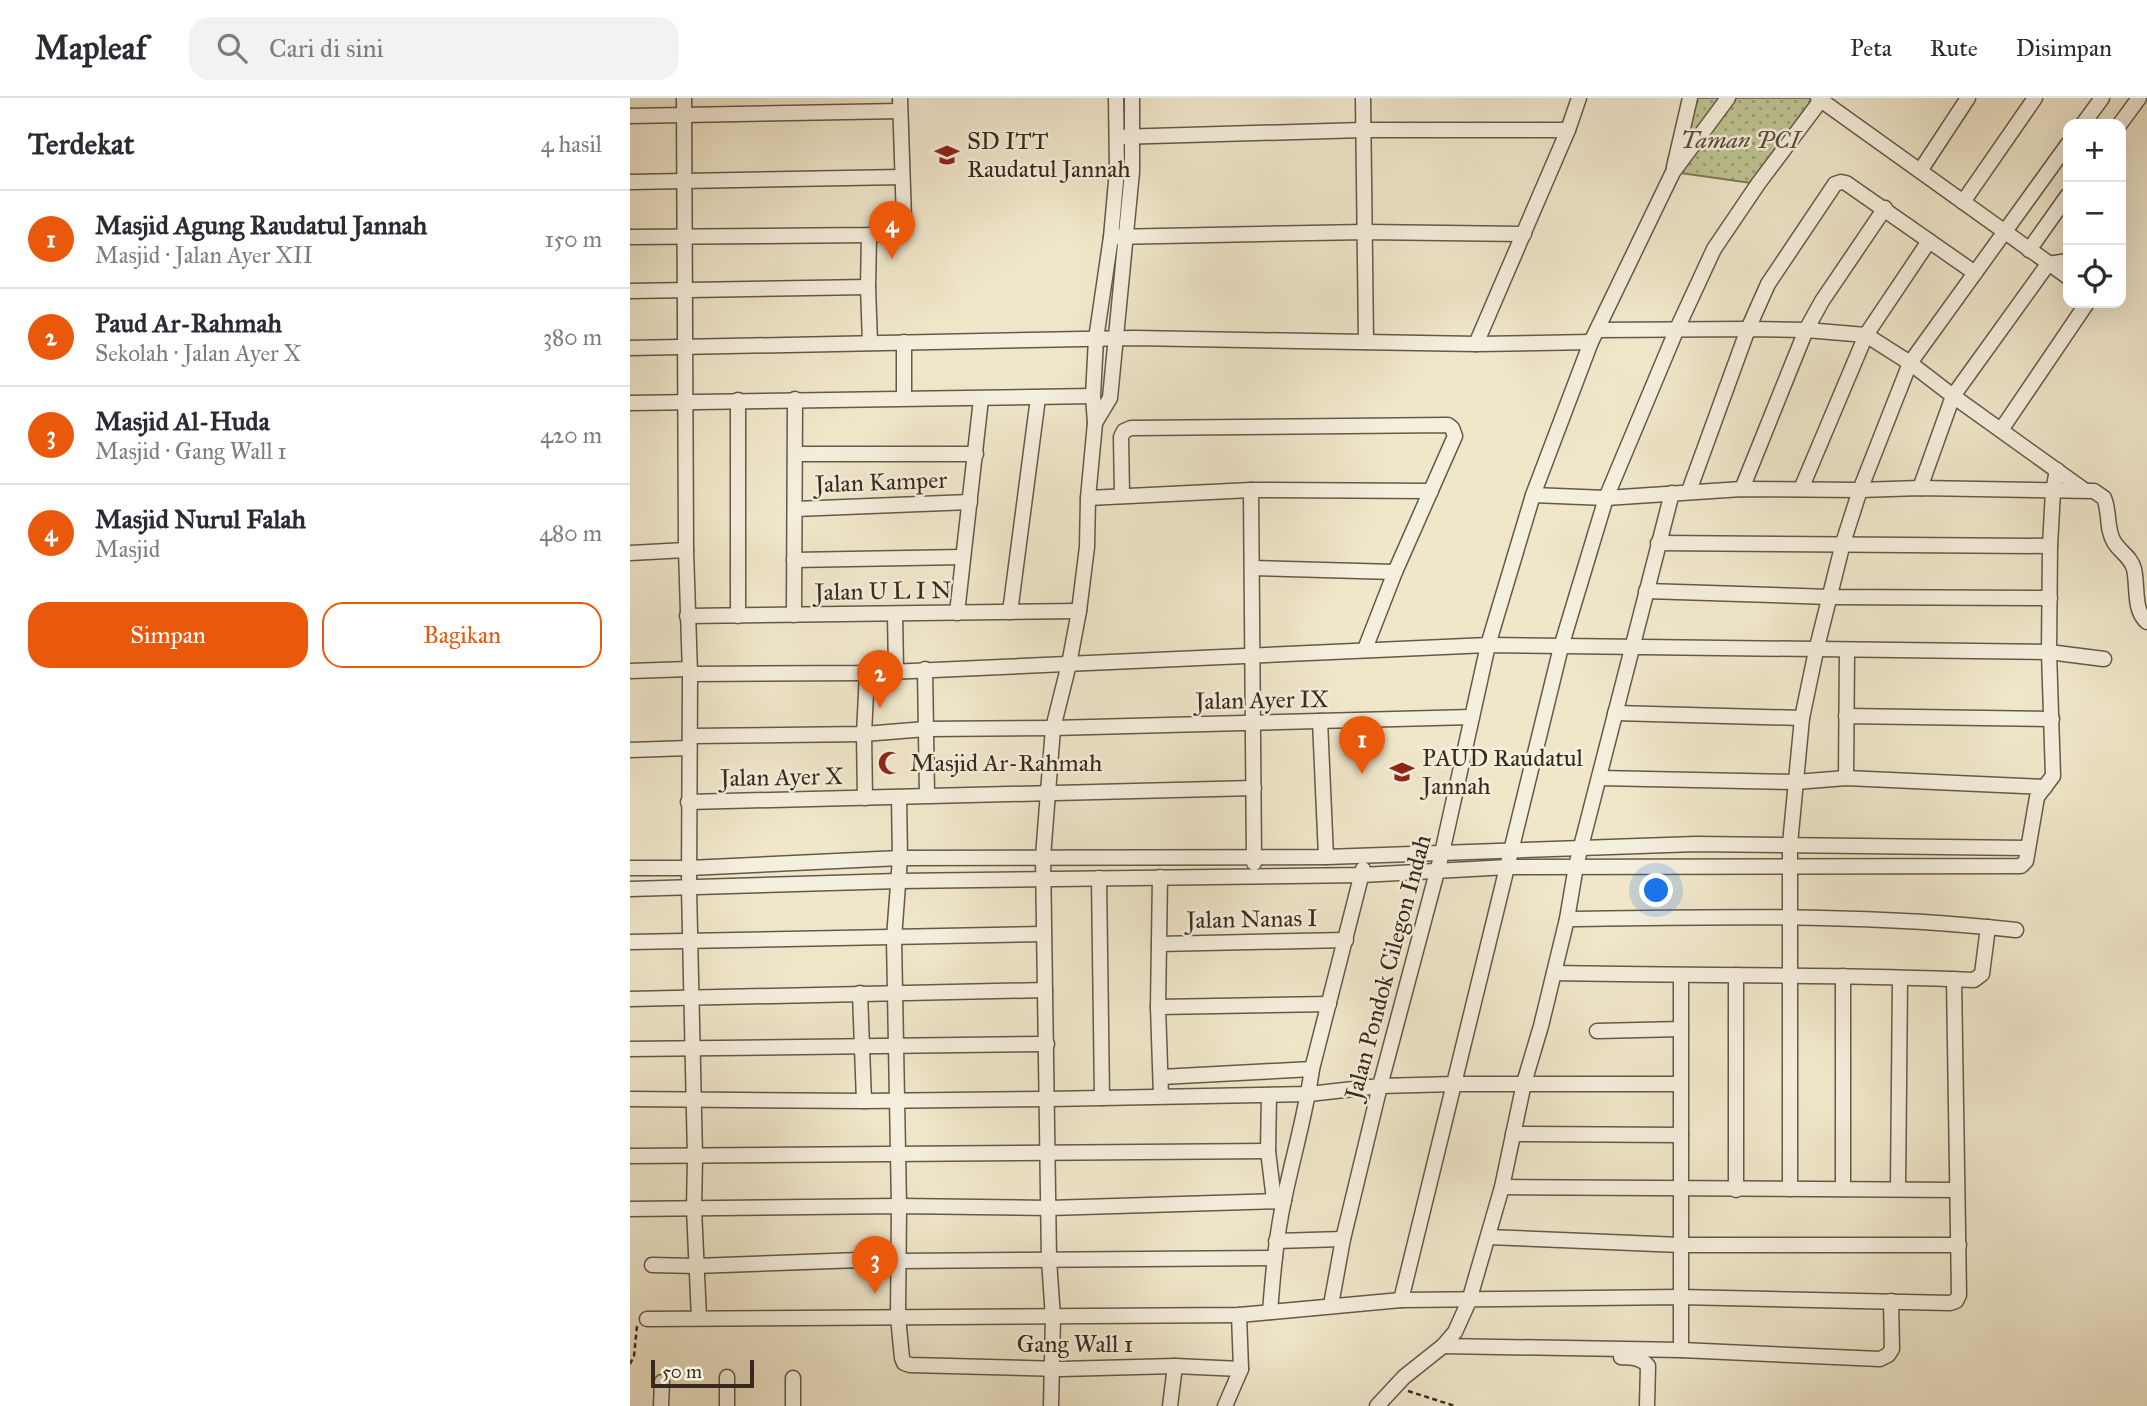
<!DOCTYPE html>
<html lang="id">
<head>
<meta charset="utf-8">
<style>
  body { margin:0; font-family:"IM FELL Great Primer",serif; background:#f2f2f3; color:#2b2b33 }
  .controls { position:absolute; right:21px; top:21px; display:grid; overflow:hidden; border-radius:14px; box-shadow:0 7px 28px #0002 }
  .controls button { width:63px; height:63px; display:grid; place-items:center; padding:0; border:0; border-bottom:2px solid #e1e1e2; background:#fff; color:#2b2b33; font:35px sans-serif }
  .scale { position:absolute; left:21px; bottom:18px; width:103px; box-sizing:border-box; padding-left:7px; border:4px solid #372a1c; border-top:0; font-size:19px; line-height:24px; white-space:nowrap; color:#372a1c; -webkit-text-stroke:5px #f5efdd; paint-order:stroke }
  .you { position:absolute; left:1027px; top:793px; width:24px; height:24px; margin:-18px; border:5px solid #fff; border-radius:50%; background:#1a73e8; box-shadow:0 0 0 10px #1a73e833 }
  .badge { display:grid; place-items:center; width:46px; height:46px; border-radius:50%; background:#ea580c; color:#fff; font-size:23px; font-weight:700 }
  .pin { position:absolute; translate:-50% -58px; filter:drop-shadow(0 2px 4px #0008) }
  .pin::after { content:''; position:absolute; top:37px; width:24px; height:21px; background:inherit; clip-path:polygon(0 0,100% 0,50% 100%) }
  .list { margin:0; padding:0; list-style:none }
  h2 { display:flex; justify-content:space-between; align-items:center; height:91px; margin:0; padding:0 28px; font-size:30px }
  h2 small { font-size:23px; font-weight:400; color:#7c7c81 }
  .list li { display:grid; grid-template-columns:46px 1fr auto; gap:21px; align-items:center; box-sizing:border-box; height:98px; padding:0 28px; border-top:2px solid #e1e1e2 }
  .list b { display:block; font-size:26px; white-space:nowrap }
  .list p { margin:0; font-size:23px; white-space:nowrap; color:#7c7c81 }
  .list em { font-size:23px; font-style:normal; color:#7c7c81 }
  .actions { display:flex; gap:14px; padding:21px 28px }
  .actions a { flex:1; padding:16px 0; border:2px solid #ea580c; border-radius:21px; text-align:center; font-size:24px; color:#ea580c }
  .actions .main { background:#ea580c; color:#fff }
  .icon { flex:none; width:38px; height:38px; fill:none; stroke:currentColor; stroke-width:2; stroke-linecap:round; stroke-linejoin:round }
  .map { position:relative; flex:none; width:1517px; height:1308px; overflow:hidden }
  header { display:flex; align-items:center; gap:42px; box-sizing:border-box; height:98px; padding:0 35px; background:#fff; border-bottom:2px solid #e1e1e2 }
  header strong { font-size:33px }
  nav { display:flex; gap:38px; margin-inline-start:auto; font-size:24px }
  .search { width:490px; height:63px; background:#f2f2f3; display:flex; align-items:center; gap:18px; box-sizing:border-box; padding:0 24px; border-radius:21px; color:#7c7c81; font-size:26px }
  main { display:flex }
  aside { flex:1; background:#fff }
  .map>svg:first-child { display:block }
</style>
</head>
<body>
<header>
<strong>Mapleaf</strong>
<div class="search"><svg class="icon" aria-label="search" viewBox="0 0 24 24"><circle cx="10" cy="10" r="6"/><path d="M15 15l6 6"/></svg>Cari di sini</div>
<nav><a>Peta</a><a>Rute</a><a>Disimpan</a></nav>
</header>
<main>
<aside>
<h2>Terdekat<small>4 hasil</small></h2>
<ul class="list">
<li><span class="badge">1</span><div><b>Masjid Agung Raudatul Jannah</b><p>Masjid · Jalan Ayer XII</p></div><em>150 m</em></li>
<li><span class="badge">2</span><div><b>Paud Ar-Rahmah</b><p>Sekolah · Jalan Ayer X</p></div><em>380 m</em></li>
<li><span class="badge">3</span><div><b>Masjid Al-Huda</b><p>Masjid · Gang Wall 1</p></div><em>420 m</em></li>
<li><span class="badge">4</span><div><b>Masjid Nurul Falah</b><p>Masjid</p></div><em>480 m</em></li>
</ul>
<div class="actions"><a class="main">Simpan</a><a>Bagikan</a></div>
</aside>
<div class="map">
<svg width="1517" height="1308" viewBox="0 0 1517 1308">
  <defs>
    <pattern id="park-dots" width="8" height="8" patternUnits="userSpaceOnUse" patternTransform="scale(1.75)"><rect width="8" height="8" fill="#bfc493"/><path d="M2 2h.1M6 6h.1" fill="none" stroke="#9c9f77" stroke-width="1.8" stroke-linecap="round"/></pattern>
  </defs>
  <rect width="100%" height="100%" fill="#f0e7cb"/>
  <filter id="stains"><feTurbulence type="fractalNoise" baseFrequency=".00286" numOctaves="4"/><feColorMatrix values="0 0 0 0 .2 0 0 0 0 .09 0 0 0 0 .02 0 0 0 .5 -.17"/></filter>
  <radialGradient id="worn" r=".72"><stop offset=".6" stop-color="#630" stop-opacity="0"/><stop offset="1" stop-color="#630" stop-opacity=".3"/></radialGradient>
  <path fill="url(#park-dots)" stroke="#7b7758" stroke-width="2" d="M1060 0H1192L1128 86 1043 74Z"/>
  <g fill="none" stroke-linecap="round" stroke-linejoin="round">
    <g stroke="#655948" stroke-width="17">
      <g id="minor">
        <path d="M54 0 56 452 60 576 59 790 65 1059 64 1111 69 1220"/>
        <path d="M733 0 736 244"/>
        <path d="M1188 0 1438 179"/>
        <path d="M0 18 270 13"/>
        <path d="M1453 26 1472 0"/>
        <path d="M1490 26 1509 0"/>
        <path d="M487 39 733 32H938"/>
        <path d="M1044 69 1060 0"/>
        <path d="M1290 73 1338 0"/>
        <path d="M0 84 272 79"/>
        <path d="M1333 104 1405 0"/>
        <path d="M239 137 238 189 240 245"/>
        <path d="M0 139 239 137 268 134 274 121 270 0"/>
        <path d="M481 139 735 134 894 136"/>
        <path d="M1399 152 1438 97"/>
        <path d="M0 193 238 189"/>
        <path d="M968 232 1118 231 1176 232 1236 237 1280 265 1323 298 1454 392"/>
        <path d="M846 246 938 32 949 0"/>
        <path d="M0 250 505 240 846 246 961 244"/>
        <path d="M274 300V244"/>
        <path d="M108 302V518"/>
        <path d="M0 305 463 298"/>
        <path d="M465 325 480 300 502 74V0"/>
        <path d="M1371 332 1457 205"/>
        <path d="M166 356H346"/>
        <path d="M1290 390 1323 298 1418 166 1438 163"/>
        <path d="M1112 391 1176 232 1192 203 1255 110"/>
        <path d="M1171 391 1236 237 1299 143"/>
        <path d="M621 392 624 765"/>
        <path d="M1059 393 1118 231 1138 186 1205 86 1211 84 1216 85 1345 175"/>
        <path d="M903 397 976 400 1112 391 1230 392 1290 390 1464 393 1474 400C1480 414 1476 431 1484 444 1490 454 1501 459 1504 471 1508 487 1503 513 1517 524"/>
        <path d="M492 398 491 339 494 333 501 330 818 327 822 330 825 338 765 474 735 551"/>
        <path d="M458 400 621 392 801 393"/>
        <path d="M165 411 340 404"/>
        <path d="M1028 445 1420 448"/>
        <path d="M0 455 56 452"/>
        <path d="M164 462 333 459"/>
        <path d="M622 470 765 474"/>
        <path d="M1016 493 1200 499 1420 500"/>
        <path d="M380 514 408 300"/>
        <path d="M327 515 351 301"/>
        <path d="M265 516 266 572"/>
        <path d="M164 517 165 301"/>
        <path d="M57 518 449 513"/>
        <path d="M295 571 297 697"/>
        <path d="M0 573 59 571"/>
        <path d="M60 576 237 575 858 547 1419 554 1474 561"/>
        <path d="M985 615 1172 620"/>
        <path d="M1216 618 1422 621"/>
        <path d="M690 623 696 759"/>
        <path d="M60 638 234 636 296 631 423 630 842 619"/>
        <path d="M0 652 59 650"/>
        <path d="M969 680 1166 684 1216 680 1415 689"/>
        <path d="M1216 680 1217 553"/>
        <path d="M269 699 270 760 264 840 269 1108 268 1219 272 1260 274 1265 280 1267 431 1271 545 1268 611 1271"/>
        <path d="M235 700 234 636 237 575"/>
        <path d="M58 704 624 690"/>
        <path d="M0 770H59L270 760 696 759 1066 746 1397 750"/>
        <path d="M530 779 528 909 531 998"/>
        <path d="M469 780 472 1000"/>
        <path d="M0 791 268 783 732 777 878 769 1391 768 1396 763 1407 699 1423 678 1419 554 1420 448 1423 393 1427 372"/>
        <path d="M937 821C1087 819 1237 815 1386 832"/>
        <path d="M0 844 414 836"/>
        <path d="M529 846 716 842"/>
        <path d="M924 875C1064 878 1204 876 1344 882L1352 876 1358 829"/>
        <path d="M230 895 234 1003"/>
        <path d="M0 901 415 892"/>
        <path d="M528 909 699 906"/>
        <path d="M967 933 1051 931"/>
        <path d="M0 951 417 946"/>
        <path d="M531 979 682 971"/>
        <path d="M639 997 638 1053 644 1102"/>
        <path d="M0 1001 234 1003 418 1001 679 996 750 988 825 986H1050"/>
        <path d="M883 1036 1051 1037"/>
        <path d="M0 1058 638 1053"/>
        <path d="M872 1089 1327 1092"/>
        <path d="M1160 1091V746L1172 620 1186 553 1213 445 1230 392 1280 265 1438 46"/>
        <path d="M1213 1091V878"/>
        <path d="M1268 1091 1270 881"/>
        <path d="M1106 1092V877"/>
        <path d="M0 1111 269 1108 419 1110 654 1103"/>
        <path d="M858 1139 1051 1147H1329"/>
        <path d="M646 1143 713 1141"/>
        <path d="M269 1163 645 1160"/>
        <path d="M22 1167 66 1168 230 1162"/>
        <path d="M771 1202 931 549 976 400 1046 233 1084 151 1128 86 1191 2"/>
        <path d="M701 1207 713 1141 750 988 812 755 858 547 903 397 961 244 1043 74 1098 0"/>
        <path d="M640 1214C643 1176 646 1139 654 1102 663 1058 676 1015 682 971L733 771"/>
        <path d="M17 1221 609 1217 771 1202 1050 1199 1320 1205 1326 1203 1329 1197 1324 881"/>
        <path d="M813 1248 1051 1252 1250 1261 1258 1257 1262 1251 1261 1203"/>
        <path d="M1051 1252V878"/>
        <path d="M991 1259C1001 1260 1011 1259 1018 1268L1017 1308"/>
        <path d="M31 1308 32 1284"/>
        <path d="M97 1308V1279"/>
        <path d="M163 1308V1280"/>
        <path d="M421 1308 423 1220 419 1162 413 759 423 630 439 566 449 513 457 449 458 400 465 325 463 298 466 241 481 139 487 72 486 0"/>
        <path d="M540 1308 545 1268"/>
        <path d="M595 1308 611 1271 609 1217"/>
        <path d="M747 1308 774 1279 813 1248 825 1234 839 1203 872 1089 894 985 911 928 937 821 946 768 1042 395"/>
      </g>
    </g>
    <g stroke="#372a1c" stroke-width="2.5" stroke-dasharray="5 3.5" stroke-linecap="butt">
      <path d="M0 1266 4 1258 7 1228"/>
      <path d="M778 1293 825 1308"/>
    </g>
    <use href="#minor" stroke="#f5efdd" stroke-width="14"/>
  </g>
  <defs>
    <g id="school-bare" transform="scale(1.89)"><path d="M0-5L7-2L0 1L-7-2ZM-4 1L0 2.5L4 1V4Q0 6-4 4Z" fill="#8f2418" stroke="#f5efdd" stroke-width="2.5" paint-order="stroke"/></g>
    <g id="mosque-bare" transform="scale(1.89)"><path d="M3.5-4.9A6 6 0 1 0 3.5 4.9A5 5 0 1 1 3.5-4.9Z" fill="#8f2418" stroke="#f5efdd" stroke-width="2.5" paint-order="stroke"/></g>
  </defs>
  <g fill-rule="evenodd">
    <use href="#school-bare" x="317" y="57"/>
    <use href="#mosque-bare" x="260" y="665"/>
    <use href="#school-bare" x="772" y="674"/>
  </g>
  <g text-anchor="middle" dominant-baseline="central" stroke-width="5" stroke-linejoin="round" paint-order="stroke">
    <g font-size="24" font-style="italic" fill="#59503a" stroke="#f5efdd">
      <text x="1110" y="42">Taman PCI</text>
    </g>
    <g font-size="24" fill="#372a1c" stroke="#f5efdd" text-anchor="start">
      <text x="337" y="43">SD ITT<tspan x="337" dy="28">Raudatul Jannah</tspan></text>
      <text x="792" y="660">PAUD Raudatul<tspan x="792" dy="28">Jannah</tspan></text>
      <text x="280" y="665">Masjid Ar-Rahmah</text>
    </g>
    <g font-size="24" fill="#372a1c" stroke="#f5efdd">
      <text transform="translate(251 384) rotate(-2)">Jalan Kamper</text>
      <text transform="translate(253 493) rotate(-1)">Jalan U L I N</text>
      <text transform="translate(632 602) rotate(-1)">Jalan Ayer IX</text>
      <text transform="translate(152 679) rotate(-1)">Jalan Ayer X</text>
      <text transform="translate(622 821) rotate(-1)">Jalan Nanas I</text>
      <text transform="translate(758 869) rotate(-75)">Jalan Pondok Cilegon Indah</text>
      <text x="445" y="1246">Gang Wall 1</text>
    </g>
  </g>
  <rect width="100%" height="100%" filter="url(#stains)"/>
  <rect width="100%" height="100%" fill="url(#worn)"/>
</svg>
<div class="controls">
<button>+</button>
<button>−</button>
<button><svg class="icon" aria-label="locate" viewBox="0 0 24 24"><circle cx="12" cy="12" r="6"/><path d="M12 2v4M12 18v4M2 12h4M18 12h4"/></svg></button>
</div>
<div class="scale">50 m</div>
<div class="you"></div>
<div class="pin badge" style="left:732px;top:676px">1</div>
<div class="pin badge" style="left:250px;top:610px">2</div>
<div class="pin badge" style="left:245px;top:1196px">3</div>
<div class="pin badge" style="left:262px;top:161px">4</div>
</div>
</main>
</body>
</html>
